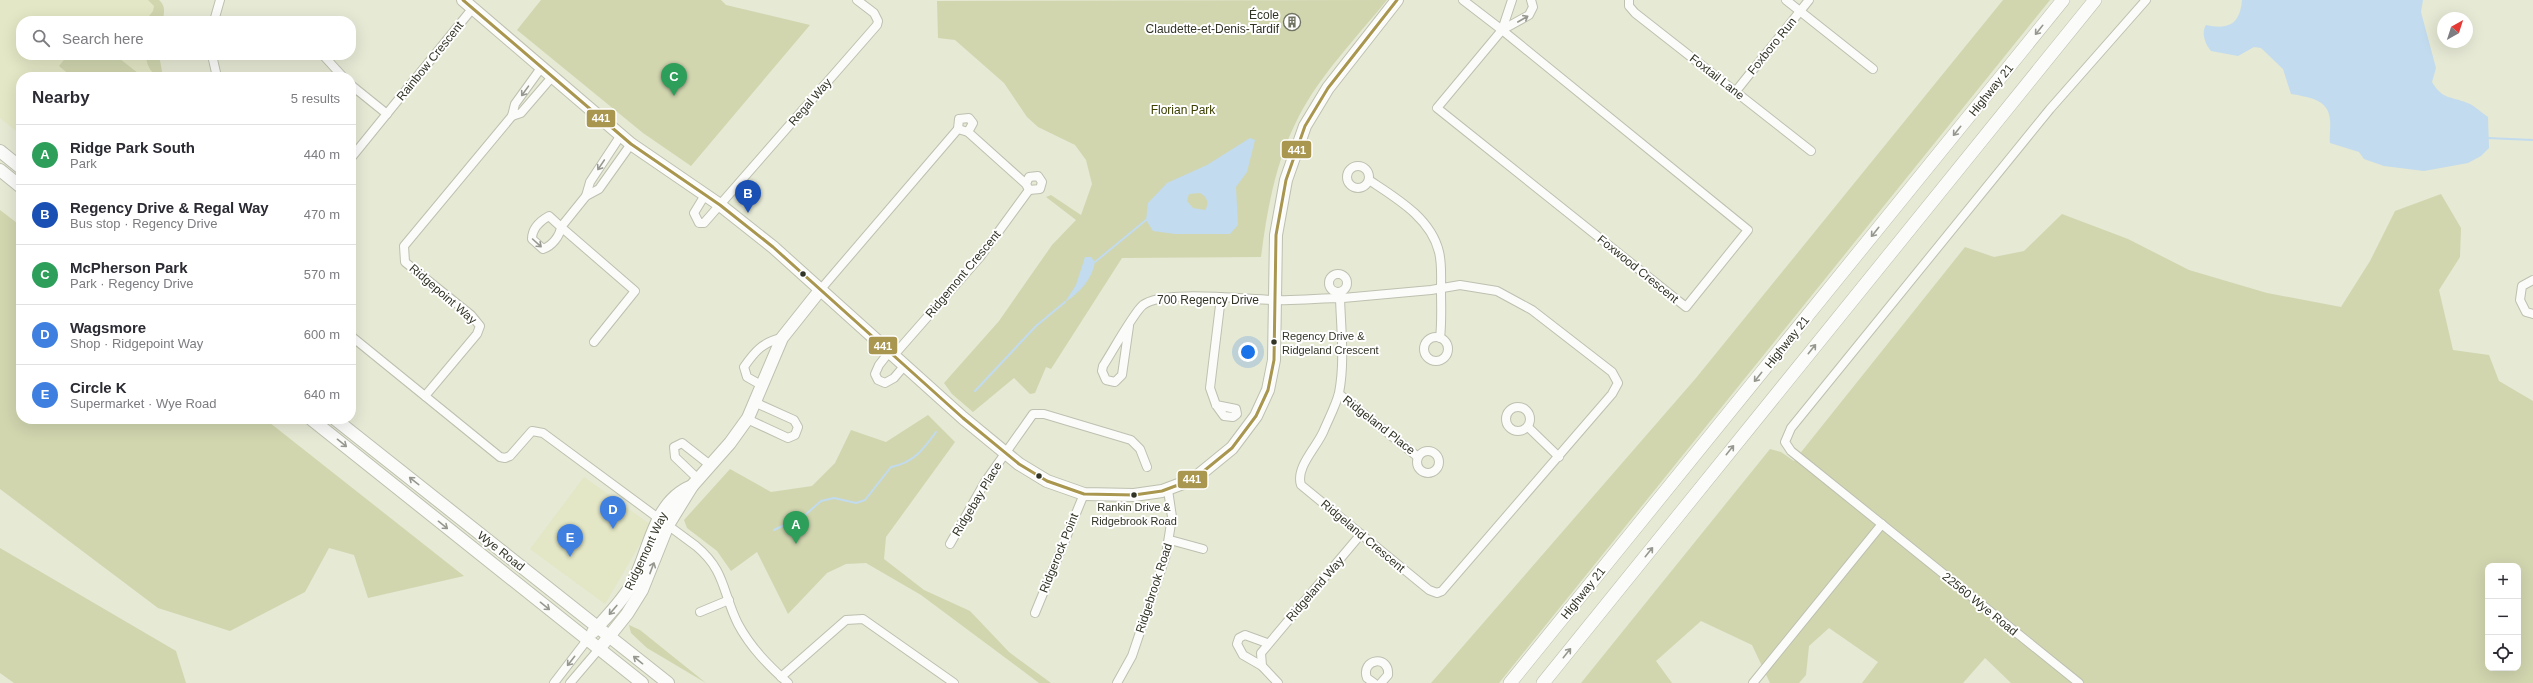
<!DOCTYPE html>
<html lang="en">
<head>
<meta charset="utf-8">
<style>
  body { margin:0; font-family:Helvetica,sans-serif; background:#f7f7f7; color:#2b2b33 }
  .controls { position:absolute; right:12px; bottom:12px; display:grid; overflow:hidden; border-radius:8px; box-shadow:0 4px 16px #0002 }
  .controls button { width:36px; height:36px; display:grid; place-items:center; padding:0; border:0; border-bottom:1px solid #e1e1e2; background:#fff; color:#2b2b33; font:20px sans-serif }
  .compass { position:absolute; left:2437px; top:12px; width:36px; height:36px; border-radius:50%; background:#fff; box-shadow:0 4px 16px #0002; rotate:39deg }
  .you { position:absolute; left:1248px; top:352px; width:14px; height:14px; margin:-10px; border:3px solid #fff; border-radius:50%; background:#1a73e8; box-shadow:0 0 0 6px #1a73e833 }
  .badge { display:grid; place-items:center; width:26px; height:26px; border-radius:50%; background:#0b8043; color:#fff; font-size:13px; font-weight:700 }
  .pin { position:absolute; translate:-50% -33px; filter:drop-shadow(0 1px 2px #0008) }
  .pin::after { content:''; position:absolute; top:21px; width:14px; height:12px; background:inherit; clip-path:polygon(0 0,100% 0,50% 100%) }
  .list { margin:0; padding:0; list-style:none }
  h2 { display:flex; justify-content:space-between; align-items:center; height:52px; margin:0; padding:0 16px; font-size:17px }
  h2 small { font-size:13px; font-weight:400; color:#7c7c81 }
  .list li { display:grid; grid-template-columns:26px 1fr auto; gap:12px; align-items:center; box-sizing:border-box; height:60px; padding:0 16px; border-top:1px solid #e1e1e2 }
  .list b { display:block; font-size:15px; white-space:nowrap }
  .list p { margin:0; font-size:13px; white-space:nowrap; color:#7c7c81 }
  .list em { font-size:13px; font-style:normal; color:#7c7c81 }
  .icon { flex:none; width:22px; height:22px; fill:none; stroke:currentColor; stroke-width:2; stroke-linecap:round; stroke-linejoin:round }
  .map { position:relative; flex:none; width:2533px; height:683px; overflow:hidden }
  .search { position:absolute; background:#fff; box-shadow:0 4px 16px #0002; left:16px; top:16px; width:340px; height:44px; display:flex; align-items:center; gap:10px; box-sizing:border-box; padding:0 14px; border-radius:16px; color:#7c7c81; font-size:15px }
  .panel { position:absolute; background:#fff; box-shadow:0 4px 16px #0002; left:16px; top:72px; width:340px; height:352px; border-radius:16px }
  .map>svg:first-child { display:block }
</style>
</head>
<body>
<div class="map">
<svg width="2533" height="683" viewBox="0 0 2533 683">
  <rect width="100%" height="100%" fill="#e6e9d4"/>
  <g fill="#e3e7c5">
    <path d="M0 0H159L164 6 163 21H21V55H159L163 77H21V135L0 118Z"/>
    <path d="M584 477 651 525 605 604 530 549Z"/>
  </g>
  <g fill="#d1d6af" fill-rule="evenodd">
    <path d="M148 0H159C166 6 164 13 163 21H145L153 11 154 6Z"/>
    <path d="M541 0H721L726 5 810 25 691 166 643 133 517 30Z"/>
    <path d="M1387 0C1357 37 1321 74 1299 116 1276 160 1267 209 1261 257L1122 258 1051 369 1046 367 1035 393 1030 394 1014 378 973 412 952 394 944 383 999 321 1052 245 1076 220 1046 197 1051 195 1081 215 1092 184 1086 160 1075 145 1038 127 1027 117 1004 83 955 40 938 38 937 1Z"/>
    <path d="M2003 0H2050L1499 683H1431L1696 378Z"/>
    <path d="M68 55H115L143 77H72L59 66Z"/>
    <path d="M146 55H159L163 77C152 77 146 65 146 55Z"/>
    <path d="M2441 194 2461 228 2460 257 2439 290 2453 350 2489 355 2499 381 2533 401V683H2011L1985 658 1963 683H1862L1878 662 1829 628 1809 646 1806 675 1799 683H1770L1752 645 1701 621 1656 661 1672 683H1581L1770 449 1781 452 1794 461 1965 247 1994 257 2024 251 2062 214 2128 239 2189 270 2267 293 2341 307 2370 261 2395 211ZM2488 566H2518V668H2488Z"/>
    <path d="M0 210 21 226V419H265L464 576 368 598 354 555 329 548 305 592 230 631 158 608 0 489Z"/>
    <path d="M928 415 955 442 886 537 884 559 924 590 970 611 1009 652 1051 683H1039L921 595 866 563 846 564 827 573 788 614 757 552 731 571 717 551 687 528 684 520 730 469 771 492 812 486 835 463 851 430 886 442Z"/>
    <path d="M0 548 176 651 186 683H14L0 673Z"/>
    <path d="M629 625 640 630 706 683 647 648 631 633Z"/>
  </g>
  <g fill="#c2dbee" fill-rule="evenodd">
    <path d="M2242 0H2423L2421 12 2436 68 2432 82C2443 101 2453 96 2470 104 2476 107 2482 113 2488 117L2489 148 2481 156 2468 163 2424 171 2384 166 2364 159 2359 152 2330 143C2329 135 2331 128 2330 120 2329 99 2308 97 2291 94L2283 69 2261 48 2254 47 2238 56 2211 51C2205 44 2201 33 2206 25 2229 30 2240 24 2242 0Z"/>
    <path d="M1250 138 1255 140 1247 172 1236 187 1238 225 1230 234H1175L1153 231 1146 220 1148 203 1167 183 1207 165ZM1200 193C1207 197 1210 203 1205 210L1193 208 1187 201 1189 194Z"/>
    <path d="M1085 257H1091L1095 262C1092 279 1080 293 1065 302L1076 285Z"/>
  </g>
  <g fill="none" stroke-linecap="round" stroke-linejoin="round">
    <g stroke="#c2dbee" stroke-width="2">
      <path d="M2487 138 2533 140"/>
      <path d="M1095 262 1146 220"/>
      <path d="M975 391 1036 326 1065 302"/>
      <path d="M774 530 805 515 821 501 834 498 856 503 865 500 891 467C913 463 923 450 936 432"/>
    </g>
    <g stroke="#bec0b0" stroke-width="10">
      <g id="street">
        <path d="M1463 0 1502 30 1748 230 1686 307 1437 108 1502 30 1512 0"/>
        <path d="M1629 0V6L1635 13 1811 151"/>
        <path d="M1786 0 1873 69"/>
        <path d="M214 21 220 0"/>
        <path d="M1502 30 1529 15 1533 7 1531 0"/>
        <path d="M212 55 217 77"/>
        <path d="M323 55 343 77"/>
        <path d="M351 85 387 114"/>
        <path d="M1736 91 1809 0"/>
        <path d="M512 116 521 113 552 77"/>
        <path d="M958 129 968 132 1026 184 1029 190 1040 189 1042 182 1038 176 1029 177 1026 184"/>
        <path d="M958 129 959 119 969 118 973 123 968 132"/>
        <path d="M351 158 472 9"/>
        <circle cx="1358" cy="177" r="11"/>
        <path d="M1369 180C1396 198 1431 218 1439 252 1442 264 1441 277 1441 289 1441 306 1442 321 1440 338"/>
        <path d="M705 195 694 213 699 223H704L877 25 878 21 874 13 857 0"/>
        <path d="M586 196 590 182 621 135"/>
        <circle cx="1338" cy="283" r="9"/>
        <path d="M2533 280 2522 286 2520 300 2526 312 2533 314"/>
        <path d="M821 289 958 129"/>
        <path d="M1129 326 1122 375 1115 382 1106 380 1102 371 1103 366C1111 354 1134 312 1143 305 1163 289 1248 300 1276 300 1298 301 1321 298 1343 298L1431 290 1460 285 1497 291 1532 310 1612 372 1618 383 1612 394 1442 591 1437 593 1429 590 1301 485C1295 467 1318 446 1324 430 1329 418 1336 405 1339 393 1345 362 1341 329 1340 298V292"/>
        <path d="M351 336 500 457 505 458 510 456 532 431 543 433 696 546C726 571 722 592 738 624 751 648 768 665 788 683"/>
        <circle cx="1436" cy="349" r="12"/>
        <path d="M594 342 635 291 561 227 549 216C540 221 532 229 532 239L543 249C552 246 560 236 561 227L586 196 599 189 631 144"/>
        <path d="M890 351 879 365 875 374 878 380 885 383 894 378 905 365"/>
        <path d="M894 355 980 257 1029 190"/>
        <path d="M761 385 747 377 744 367C755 351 763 342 782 338"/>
        <path d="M1339 394 1418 457"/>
        <path d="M425 396 477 334 480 326 471 315 405 262 404 246 512 116 515 104 541 68"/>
        <path d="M1216 405 1236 409 1237 414 1233 417 1224 416 1216 405 1210 388 1221 297"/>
        <circle cx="1518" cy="419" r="12"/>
        <path d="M747 419 788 438 795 435 798 427 794 420 754 402"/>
        <path d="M1528 427 1559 457"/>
        <circle cx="1428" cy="462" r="11"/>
        <path d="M697 478 675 457 674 447 682 443 710 465"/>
        <path d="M1170 540 1203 549"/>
        <path d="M950 544 985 482 1033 414H1044L1131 440 1140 449 1147 467"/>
        <path d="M700 612 729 600"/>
        <path d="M1035 613 1084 494"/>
        <path d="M1262 666 1243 655 1237 644 1239 638 1245 635 1267 643"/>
        <path d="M781 677 846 620 863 619 954 683"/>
        <path d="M554 683 587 640"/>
        <path d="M570 683 599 649"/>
        <path d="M1117 683 1132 656 1166 555 1172 517 1168 490"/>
        <path d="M1278 683 1262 666 1261 653 1361 534"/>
        <path d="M1374 683 1367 678C1360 659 1390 654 1388 675L1381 683"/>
        <path d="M1753 683 1882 524"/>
        <path d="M2079 683 1791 451 1785 442 1791 428 2050 109 2146 0"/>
      </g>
    </g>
    <g stroke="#bec0b0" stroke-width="14">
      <g id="secondary">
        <path d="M463 0 631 144 720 205 773 247 963 418 1019 464 1047 481 1084 494 1134 495 1162 491 1194 479 1232 448 1256 416 1268 390 1274 360 1276 235 1286 180 1305 126 1328 88 1397 0"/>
        <path d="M0 151 21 168"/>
        <path d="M0 170 21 187"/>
        <path d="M311 419 642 683"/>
        <path d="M335 419 668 683"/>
        <path d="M593 632C606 617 622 602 632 584 650 552 653 501 692 486"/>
        <path d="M599 649 627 614 642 590 668 525 692 486 730 443 748 418 782 338 821 289"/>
      </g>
    </g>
    <g stroke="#bec0b0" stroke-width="14">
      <g id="primary">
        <path d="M1510 683 2063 0"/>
        <path d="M1543 683 2095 0"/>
      </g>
    </g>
    <use href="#street" stroke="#fbfcf9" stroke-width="8"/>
    <use href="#secondary" stroke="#fbfcf9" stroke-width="12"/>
    <use href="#primary" stroke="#fbfcf9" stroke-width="13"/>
    <g stroke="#fff" stroke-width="6">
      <path id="bus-1" d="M463 0 631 144 720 205 773 247 963 418 1019 464 1047 481 1084 494 1134 495 1162 491 1194 479 1232 448 1256 416 1268 390 1274 360 1276 235 1286 180 1305 126 1328 88 1397 0"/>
    </g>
    <use href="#bus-1" stroke="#a9964f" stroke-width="3"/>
  </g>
  <defs><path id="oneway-shaft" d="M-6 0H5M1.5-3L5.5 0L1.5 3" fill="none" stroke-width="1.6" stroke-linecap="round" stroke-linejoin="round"/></defs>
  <g stroke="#969890">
    <use href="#oneway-shaft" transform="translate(1523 19) rotate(-30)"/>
    <use href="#oneway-shaft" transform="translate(2039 30) rotate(129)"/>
    <use href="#oneway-shaft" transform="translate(525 91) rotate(126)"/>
    <use href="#oneway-shaft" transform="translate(1957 131) rotate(129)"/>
    <use href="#oneway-shaft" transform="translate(601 165) rotate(124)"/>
    <use href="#oneway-shaft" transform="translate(1875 232) rotate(129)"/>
    <use href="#oneway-shaft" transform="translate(537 243) rotate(42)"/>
    <use href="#oneway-shaft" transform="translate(1812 349) rotate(-51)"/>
    <use href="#oneway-shaft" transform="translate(1758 377) rotate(129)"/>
    <use href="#oneway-shaft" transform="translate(342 443) rotate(39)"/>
    <use href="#oneway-shaft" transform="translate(1730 450) rotate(-51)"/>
    <use href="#oneway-shaft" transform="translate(414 481) rotate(-142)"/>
    <use href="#oneway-shaft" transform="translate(443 525) rotate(39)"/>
    <use href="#oneway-shaft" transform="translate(1649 552) rotate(-51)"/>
    <use href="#oneway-shaft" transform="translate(652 568) rotate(-69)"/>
    <use href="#oneway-shaft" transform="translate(545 606) rotate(39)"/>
    <use href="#oneway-shaft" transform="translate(613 610) rotate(130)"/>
    <use href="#oneway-shaft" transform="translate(1567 653) rotate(-51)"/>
    <use href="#oneway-shaft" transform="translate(638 660) rotate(-141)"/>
    <use href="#oneway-shaft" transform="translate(571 661) rotate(128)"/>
  </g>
  <defs>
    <g id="building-ring" transform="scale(0.9)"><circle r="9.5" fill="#fff" stroke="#717363" stroke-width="1.5"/><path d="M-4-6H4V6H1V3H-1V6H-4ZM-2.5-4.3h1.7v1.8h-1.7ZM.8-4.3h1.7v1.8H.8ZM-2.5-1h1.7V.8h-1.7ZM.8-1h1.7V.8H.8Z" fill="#717363"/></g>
  </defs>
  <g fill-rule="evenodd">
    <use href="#building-ring" x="1292" y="22"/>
  </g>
  <g fill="#323426" stroke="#fff" stroke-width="1.5">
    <circle cx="803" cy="274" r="3.5"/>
    <circle cx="1274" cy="342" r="3.5"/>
    <circle cx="1039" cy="476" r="3.5"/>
    <circle cx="1134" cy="495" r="3.5"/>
  </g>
  <g text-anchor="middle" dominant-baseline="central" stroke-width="4" stroke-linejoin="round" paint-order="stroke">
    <g font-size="11" fill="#323426" stroke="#fff" text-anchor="start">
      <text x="1282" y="336">Regency Drive &amp;<tspan x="1282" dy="14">Ridgeland Crescent</tspan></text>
      <text x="1134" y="507" text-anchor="middle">Rankin Drive &amp;<tspan x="1134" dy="14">Ridgebrook Road</tspan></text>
    </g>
    <g font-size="12" fill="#323426" stroke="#fff" text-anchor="end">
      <text x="1279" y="15">École<tspan x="1279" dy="14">Claudette-et-Denis-Tardif</tspan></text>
    </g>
    <g font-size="12" fill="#323426" stroke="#fff">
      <text transform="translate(1772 46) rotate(-51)">Foxboro Run</text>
      <text transform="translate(430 61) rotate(-51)">Rainbow Crescent</text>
      <text transform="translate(1717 77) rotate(38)">Foxtail Lane</text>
      <text transform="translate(1991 90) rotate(-51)">Highway 21</text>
      <text transform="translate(810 102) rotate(-49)">Regal Way</text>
      <text transform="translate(1638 269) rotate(39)">Foxwood Crescent</text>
      <text transform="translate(963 274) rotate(-50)">Ridgemont Crescent</text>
      <text transform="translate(443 294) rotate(41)">Ridgepoint Way</text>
      <text x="1208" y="300">700 Regency Drive</text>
      <text transform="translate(1787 342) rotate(-51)">Highway 21</text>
      <text transform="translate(1379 425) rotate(38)">Ridgeland Place</text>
      <text transform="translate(977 499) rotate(-59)">Ridgebay Place</text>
      <text transform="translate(1363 536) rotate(40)">Ridgeland Crescent</text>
      <text transform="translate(501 551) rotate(38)">Wye Road</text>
      <text transform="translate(646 551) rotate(-65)">Ridgemont Way</text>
      <text transform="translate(1059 553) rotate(-68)">Ridgerock Point</text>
      <text transform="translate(1154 588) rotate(-72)">Ridgebrook Road</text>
      <text transform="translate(1315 589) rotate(-49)">Ridgeland Way</text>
      <text transform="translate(1583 593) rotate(-51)">Highway 21</text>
      <text transform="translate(1980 604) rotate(39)">22560 Wye Road</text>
    </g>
    <g font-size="12" fill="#3c3f00" stroke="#fff">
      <text x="1183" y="110">Florian Park</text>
    </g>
  </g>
  <g stroke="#fff" stroke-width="1.5">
    <rect x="586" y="109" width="30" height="19" rx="4" fill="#a9964f"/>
    <rect x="1281" y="140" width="31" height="19" rx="4" fill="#a9964f"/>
    <rect x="868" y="336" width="30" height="19" rx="4" fill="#a9964f"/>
    <rect x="1177" y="470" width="31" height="19" rx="4" fill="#a9964f"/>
  </g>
  <g font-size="11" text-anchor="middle" font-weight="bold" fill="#fff">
    <text x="601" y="122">441</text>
    <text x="1297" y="154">441</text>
    <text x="883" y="350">441</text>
    <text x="1192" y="483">441</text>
  </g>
</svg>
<div class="controls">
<button>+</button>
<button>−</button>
<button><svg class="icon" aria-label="locate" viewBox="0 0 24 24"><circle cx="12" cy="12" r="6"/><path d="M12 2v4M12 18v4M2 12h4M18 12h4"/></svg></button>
</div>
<svg class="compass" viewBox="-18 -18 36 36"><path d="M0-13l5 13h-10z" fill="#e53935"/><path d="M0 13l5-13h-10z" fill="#7c7c81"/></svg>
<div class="you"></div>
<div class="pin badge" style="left:796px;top:544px;background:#2e9e5b">A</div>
<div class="pin badge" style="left:748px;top:213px;background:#1a4fb4">B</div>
<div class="pin badge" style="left:674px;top:96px;background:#2e9e5b">C</div>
<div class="pin badge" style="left:613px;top:529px;background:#3f7fe0">D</div>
<div class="pin badge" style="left:570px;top:557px;background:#3f7fe0">E</div>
<div class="search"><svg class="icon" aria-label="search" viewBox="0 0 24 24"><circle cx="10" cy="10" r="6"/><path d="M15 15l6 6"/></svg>Search here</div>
<section class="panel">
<h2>Nearby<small>5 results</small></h2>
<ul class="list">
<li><span class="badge" style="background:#2e9e5b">A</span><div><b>Ridge Park South</b><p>Park</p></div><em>440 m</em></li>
<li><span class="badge" style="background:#1a4fb4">B</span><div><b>Regency Drive &amp; Regal Way</b><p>Bus stop · Regency Drive</p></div><em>470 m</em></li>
<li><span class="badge" style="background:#2e9e5b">C</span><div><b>McPherson Park</b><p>Park · Regency Drive</p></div><em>570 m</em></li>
<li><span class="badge" style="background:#3f7fe0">D</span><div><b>Wagsmore</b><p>Shop · Ridgepoint Way</p></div><em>600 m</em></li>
<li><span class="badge" style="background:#3f7fe0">E</span><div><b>Circle K</b><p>Supermarket · Wye Road</p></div><em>640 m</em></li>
</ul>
</section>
</div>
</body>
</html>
